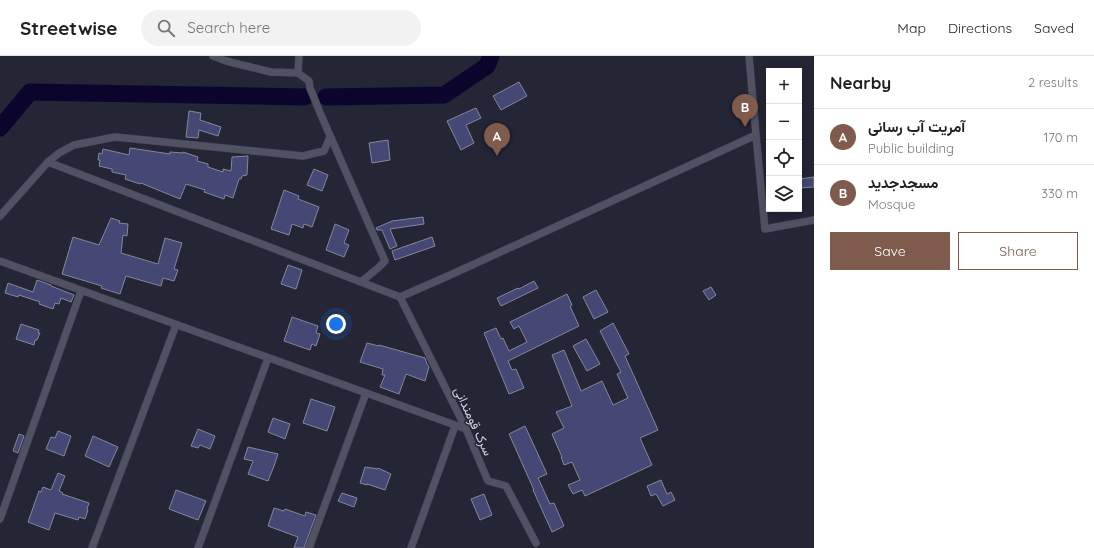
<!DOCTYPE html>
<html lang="en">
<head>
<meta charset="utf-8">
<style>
  body { margin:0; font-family:Quicksand,Vazirmatn,sans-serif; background:#f2f2f2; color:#202124 }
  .controls { position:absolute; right:12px; top:12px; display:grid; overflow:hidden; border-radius:0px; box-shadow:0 2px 10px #0003 }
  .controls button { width:36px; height:36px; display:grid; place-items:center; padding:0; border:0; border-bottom:1px solid #e0e0e0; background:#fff; color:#202124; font:20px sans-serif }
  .you { position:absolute; left:336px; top:268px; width:14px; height:14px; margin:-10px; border:3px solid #fff; border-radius:50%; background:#1a73e8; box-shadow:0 0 0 6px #1a73e833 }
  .badge { display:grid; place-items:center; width:26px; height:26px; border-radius:50%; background:#7e5b4c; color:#fff; font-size:13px; font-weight:700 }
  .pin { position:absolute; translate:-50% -33px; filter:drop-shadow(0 1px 2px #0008) }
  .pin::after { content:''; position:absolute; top:21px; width:14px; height:12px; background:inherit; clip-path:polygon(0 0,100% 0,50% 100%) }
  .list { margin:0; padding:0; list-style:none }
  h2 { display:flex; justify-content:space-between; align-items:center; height:52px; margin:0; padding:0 16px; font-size:17px }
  h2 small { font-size:13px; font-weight:400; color:#757577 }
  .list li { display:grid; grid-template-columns:26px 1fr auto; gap:12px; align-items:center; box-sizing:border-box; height:56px; padding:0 16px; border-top:1px solid #e0e0e0 }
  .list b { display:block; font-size:15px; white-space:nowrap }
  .list p { margin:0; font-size:13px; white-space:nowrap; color:#757577 }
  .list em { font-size:13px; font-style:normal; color:#757577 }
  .actions { display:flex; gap:8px; padding:12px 16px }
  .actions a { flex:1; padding:9px 0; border:1px solid #7e5b4c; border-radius:0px; text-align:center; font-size:14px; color:#7e5b4c }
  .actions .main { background:#7e5b4c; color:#fff }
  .icon { flex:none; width:22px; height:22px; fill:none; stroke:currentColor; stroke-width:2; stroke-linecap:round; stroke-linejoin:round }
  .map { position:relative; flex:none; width:814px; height:492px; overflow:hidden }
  header { display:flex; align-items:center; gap:24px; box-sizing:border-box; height:56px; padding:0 20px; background:#fff; border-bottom:1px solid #e0e0e0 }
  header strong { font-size:19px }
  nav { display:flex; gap:22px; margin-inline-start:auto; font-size:14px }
  .search { width:280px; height:36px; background:#f2f2f2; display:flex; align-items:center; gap:10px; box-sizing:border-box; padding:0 14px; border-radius:22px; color:#757577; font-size:15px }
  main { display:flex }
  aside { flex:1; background:#fff }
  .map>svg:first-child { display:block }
</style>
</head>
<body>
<header>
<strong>Streetwise</strong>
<div class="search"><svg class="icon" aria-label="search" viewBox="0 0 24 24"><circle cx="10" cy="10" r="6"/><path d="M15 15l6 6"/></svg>Search here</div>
<nav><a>Map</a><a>Directions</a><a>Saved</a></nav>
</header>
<main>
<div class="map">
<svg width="814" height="492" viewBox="0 0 814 492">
  <rect width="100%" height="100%" fill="#242535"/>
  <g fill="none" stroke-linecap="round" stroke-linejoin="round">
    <g stroke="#0b052d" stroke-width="17">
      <path d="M326 41 444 39 487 10 491 0"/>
      <path d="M0 72 30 36 305 41"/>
    </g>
  </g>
  <g fill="#454774" stroke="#85879a">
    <path d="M519 26 527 40 501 54 493 40Z"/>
    <path d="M476 52 481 62 466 69 474 87 461 94 447 65Z"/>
    <path d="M189 55 201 57 200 64 221 71 218 80 199 74 198 82 186 81Z"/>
    <path d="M388 84 390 104 372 107 369 87Z"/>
    <path d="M130 92 170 98V96L183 97V96L198 101 197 105 208 108V111L223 116V113L231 115 232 101 248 100 247 119 242 120 241 123H239L233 142 225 139 224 143 204 136 205 134 186 128 180 143 141 127 140 128 125 123 126 119 112 116V113L99 110 100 104H98L99 97 102 98 103 93 129 99Z"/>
    <path d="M314 113 328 119 322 135 307 129Z"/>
    <path d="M814 121V131L799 132V123Z"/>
    <path d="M284 134 299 140 298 143 319 151 312 171 304 168 303 172 292 168 289 179 271 173Z"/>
    <path d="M423 161 424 168 390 173 397 190 390 193 382 174H377L376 172 392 165Z"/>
    <path d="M111 162 120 165 119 167 128 168 127 180 123 179 121 197 158 208 165 182 182 187 174 213 178 214 174 225 163 222 161 230 126 220 120 238 101 232 102 230 62 218 73 181 99 189Z"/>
    <path d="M335 168 349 174 344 187 349 189 344 201 326 194Z"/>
    <path d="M432 181 435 190 395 204 392 195Z"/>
    <path d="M288 209 302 214 296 233 281 228Z"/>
    <path d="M37 224 51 229V230L74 239 71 246 61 242 59 248 55 247 53 253 39 248 40 246 19 239 18 241 5 237 8 227 33 236Z"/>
    <path d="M534 225 538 232 501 250 497 242 518 232 519 233Z"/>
    <path d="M711 231 716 239 709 244 703 235Z"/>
    <path d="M596 234 608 256 594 263 583 241Z"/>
    <path d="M567 238 572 249 570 250 579 270 508 305 512 314 516 313 524 332 509 338 484 277 496 272 501 283 503 282 509 295 527 286 519 270 514 273 510 266Z"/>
    <path d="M292 261 318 270 316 277 320 278 316 290 312 288 310 294 284 285Z"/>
    <path d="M613 267 629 298 625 300 658 374 640 382 652 409 585 440 582 434 573 438 568 429 580 424 572 406 564 409 561 401H562L552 378 564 372 556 356 572 350 552 299 564 294 581 335 602 325 613 349 628 342 617 318 621 316 600 275Z"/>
    <path d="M21 268 39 274 38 277H40L37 284H35L34 289 16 283Z"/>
    <path d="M586 283 600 308 587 315 573 290Z"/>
    <path d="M367 287 379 290V289L425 302 427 308 429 311 425 325 406 318 399 338 380 331 385 319H382L383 313 360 306Z"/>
    <path d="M311 343 335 351 327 375 303 367Z"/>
    <path d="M273 362 290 368 285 383 268 376Z"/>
    <path d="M525 370 547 418 538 422 550 448 554 447 564 470 552 476 533 434H534L509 378Z"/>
    <path d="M198 373 215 380 210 393 200 389 198 392 191 390Z"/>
    <path d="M58 375 71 380 64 400 46 393 51 381 55 382Z"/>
    <path d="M19 378 24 380 18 397 13 395Z"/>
    <path d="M93 380 118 391 109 411 85 400Z"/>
    <path d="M248 391 278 398 274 410 268 425 248 418 253 405 244 403Z"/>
    <path d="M365 411 378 413V412L391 418 385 434 367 428V429L360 427Z"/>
    <path d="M58 417 65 420 59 435 63 437 62 438 89 447 87 453 88 454 85 463 79 461 78 464 55 457 49 474 28 466 39 435 41 436 43 431 51 434Z"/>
    <path d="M661 424 667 438 671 436 675 444 663 450 656 438 651 440 647 430Z"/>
    <path d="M176 434 206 445 198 464 169 453Z"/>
    <path d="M342 437 357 442 354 451 338 445Z"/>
    <path d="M484 438 492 459 480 464 471 443Z"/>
    <path d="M274 452 284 455 285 453 305 460 306 456 316 459 304 492H294L298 481 268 470Z"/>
  </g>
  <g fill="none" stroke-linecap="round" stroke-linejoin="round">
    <g stroke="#40414e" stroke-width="8">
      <g id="street">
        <path d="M213 0 226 5 271 16 298 17 309 25 310 32 321 59 385 205 378 212 361 226"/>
        <path d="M749 0 756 79"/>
        <path d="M298 17 299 0"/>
        <path d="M48 106 59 97 74 89 115 81 303 100 324 95 330 81"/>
        <path d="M0 160 48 106 400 241 448 220 756 79 765 173 814 164"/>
        <path d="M0 205 466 373"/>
        <path d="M400 241 466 373 488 425 506 430 536 487"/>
        <path d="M0 463 81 235"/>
        <path d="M92 492 176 269"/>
        <path d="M198 492 268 302"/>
        <path d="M309 492 366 337"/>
        <path d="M411 492 455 370"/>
      </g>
    </g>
    <use href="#street" stroke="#505264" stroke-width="7"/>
  </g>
  <g text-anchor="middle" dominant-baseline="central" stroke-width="3" stroke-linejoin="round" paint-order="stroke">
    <g font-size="13" fill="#d0d1dc" stroke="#242535">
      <text transform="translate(474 365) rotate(65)">سرک قومندانی</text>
    </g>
  </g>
</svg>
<div class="controls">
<button>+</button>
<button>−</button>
<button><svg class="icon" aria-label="locate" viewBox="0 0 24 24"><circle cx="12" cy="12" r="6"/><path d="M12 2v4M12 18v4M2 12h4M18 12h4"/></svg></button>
<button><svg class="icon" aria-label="layers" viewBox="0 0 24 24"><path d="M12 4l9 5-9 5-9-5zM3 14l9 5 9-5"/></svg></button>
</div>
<div class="you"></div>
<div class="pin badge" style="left:497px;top:100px">A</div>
<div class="pin badge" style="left:745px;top:71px">B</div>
</div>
<aside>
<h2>Nearby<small>2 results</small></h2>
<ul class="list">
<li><span class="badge">A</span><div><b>آمریت آب رسانی</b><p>Public building</p></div><em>170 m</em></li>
<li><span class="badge">B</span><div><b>مسجدجدید</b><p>Mosque</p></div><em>330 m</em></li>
</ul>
<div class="actions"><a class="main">Save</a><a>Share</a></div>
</aside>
</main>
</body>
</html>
